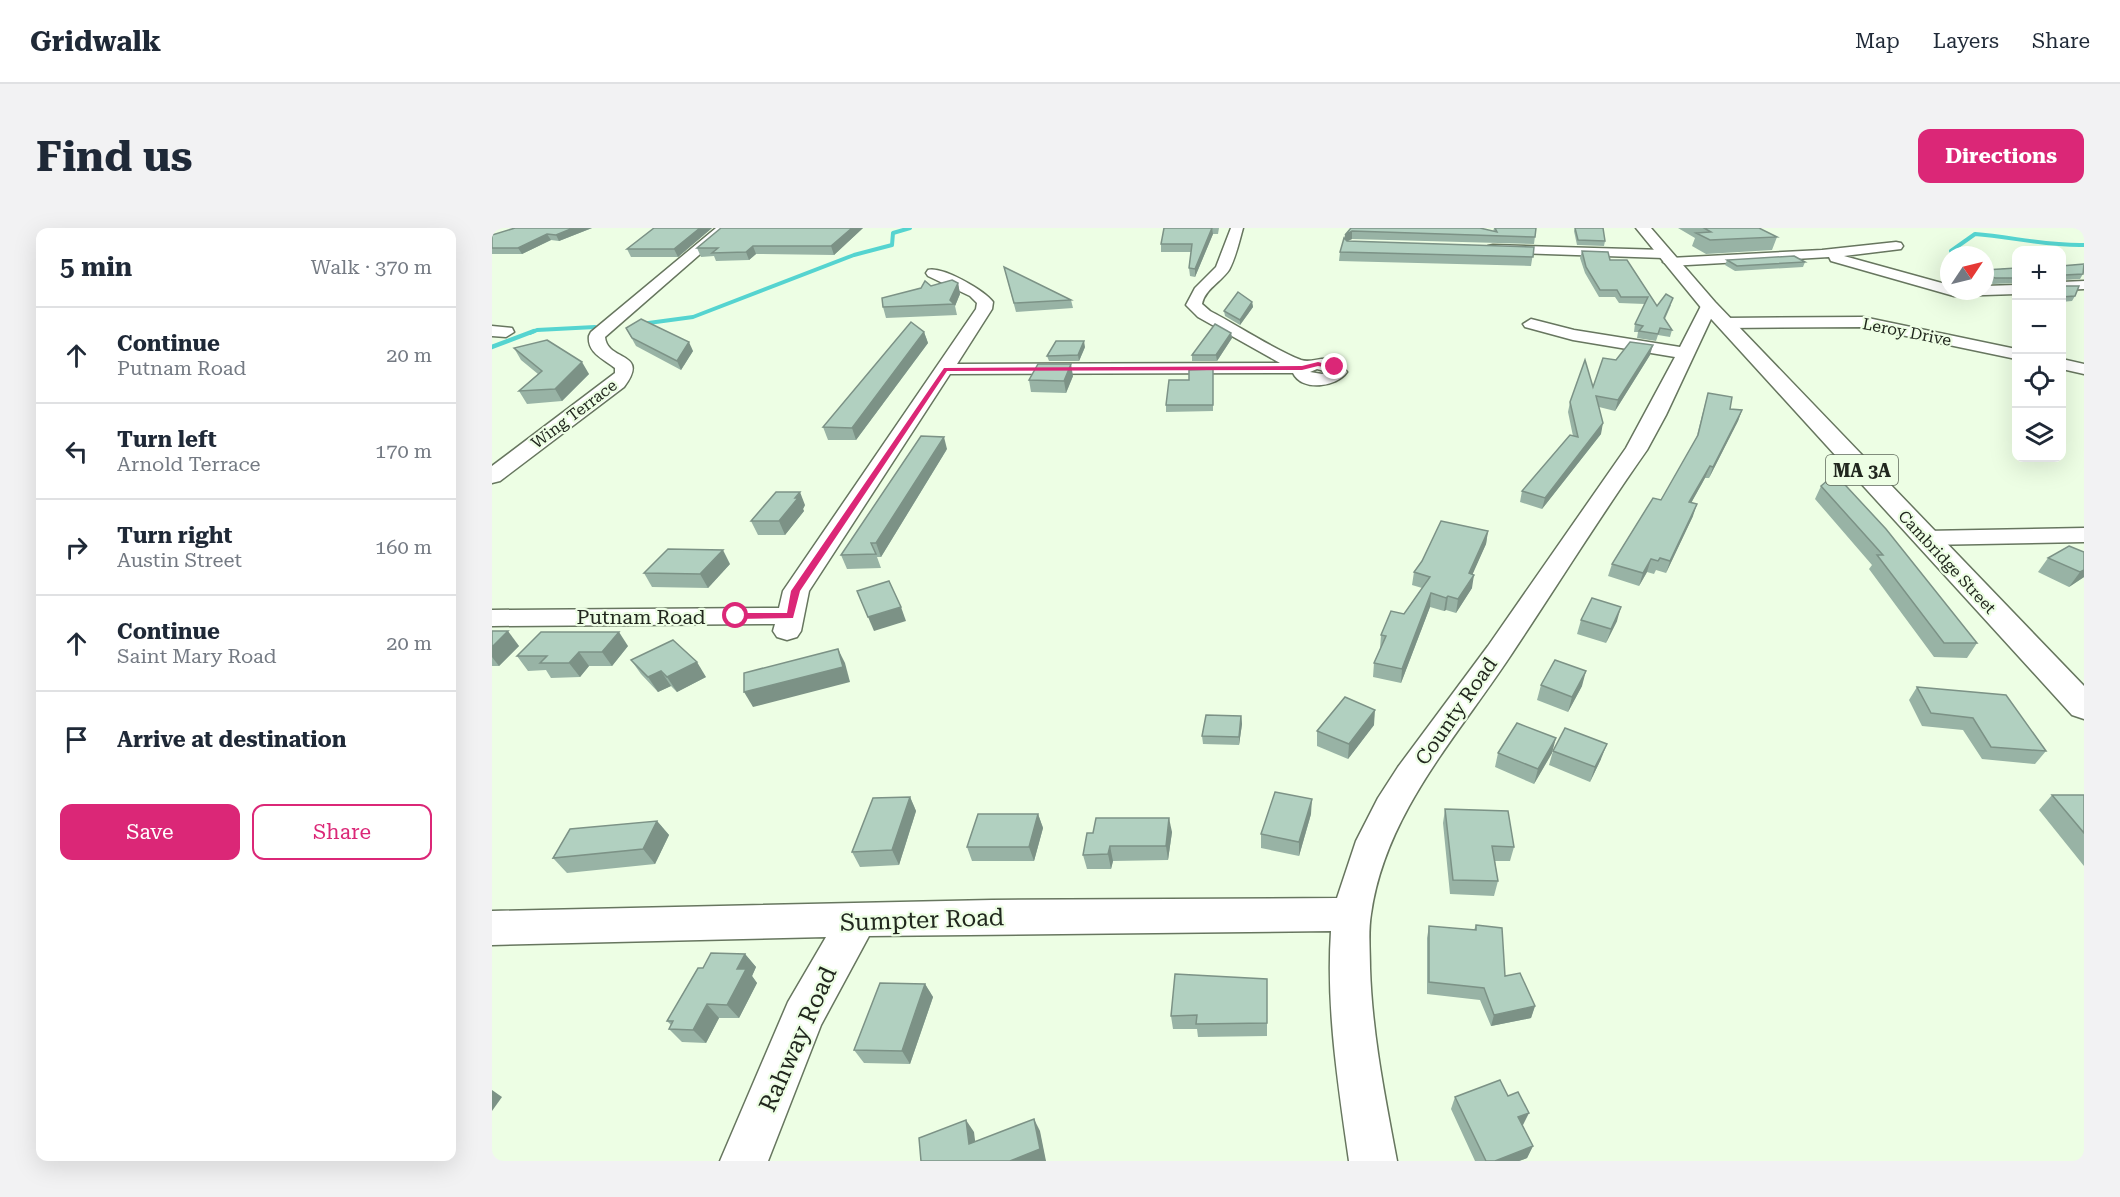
<!DOCTYPE html>
<html lang="en">
<head>
<meta charset="utf-8">
<style>
  body { margin:0; font-family:"Roboto Serif",serif; background:#f2f2f3; color:#1f2937 }
  .controls { position:absolute; right:18px; top:18px; display:grid; overflow:hidden; border-radius:12px; box-shadow:0 6px 24px #0002 }
  .controls button { width:54px; height:54px; display:grid; place-items:center; padding:0; border:0; border-bottom:2px solid #e0e1e3; background:#fff; color:#1f2937; font:30px sans-serif }
  .compass { position:absolute; left:1448px; top:18px; width:54px; height:54px; border-radius:50%; background:#fff; box-shadow:0 6px 24px #0002; rotate:55deg }
  .stop { position:absolute; width:18px; height:18px; margin:-14px; border:4px solid #db2777; border-radius:50%; background:#fff }
  .stop.end { background:#db2777; border-color:#fff; box-shadow:0 2px 6px #0008 }
  .list { margin:0; padding:0; list-style:none }
  h2 { display:flex; justify-content:space-between; align-items:center; height:78px; margin:0; padding:0 24px; font-size:26px }
  h2 small { font-size:20px; font-weight:400; color:#747a83 }
  .list li { display:grid; grid-template-columns:39px 1fr auto; gap:18px; align-items:center; box-sizing:border-box; height:96px; padding:0 24px; border-top:2px solid #e0e1e3 }
  .list b { display:block; font-size:22px; white-space:nowrap }
  .list p { margin:0; font-size:20px; white-space:nowrap; color:#747a83 }
  .list em { font-size:20px; font-style:normal; color:#747a83 }
  .actions { display:flex; gap:12px; padding:18px 24px }
  .actions a { flex:1; padding:14px 0; border:2px solid #db2777; border-radius:12px; text-align:center; font-size:21px; color:#db2777 }
  .actions .main { background:#db2777; color:#fff }
  .icon { flex:none; width:33px; height:33px; fill:none; stroke:currentColor; stroke-width:2; stroke-linecap:round; stroke-linejoin:round }
  .map { position:relative; flex:none; width:1592px; height:933px; overflow:hidden; border-radius:12px }
  header { display:flex; align-items:center; gap:36px; box-sizing:border-box; height:84px; padding:0 30px; background:#fff; border-bottom:2px solid #e0e1e3 }
  header strong { font-size:28px }
  nav { display:flex; gap:33px; margin-inline-start:auto; font-size:21px }
  .intro { display:flex; align-items:center; justify-content:space-between; box-sizing:border-box; height:144px; padding:0 36px }
  h1 { margin:0; font-size:42px }
  .button { padding:15px 27px; border-radius:12px; background:#db2777; color:#fff; font-size:21px; font-weight:700 }
  main { display:flex; gap:36px; padding:0 36px }
  aside { flex:1; background:#fff; border-radius:12px; box-shadow:0 6px 24px #0002 }
  .map>svg:first-child { display:block }
</style>
</head>
<body>
<header>
<strong>Gridwalk</strong>
<nav><a>Map</a><a>Layers</a><a>Share</a></nav>
</header>
<div class="intro"><h1>Find us</h1><a class="button">Directions</a></div>
<main>
<aside>
<h2>5 min<small>Walk · 370 m</small></h2>
<ul class="list">
<li><svg class="icon" aria-label="ahead" viewBox="0 0 24 24"><path d="M12 20V5M6 11l6-6 6 6"/></svg><div><b>Continue</b><p>Putnam Road</p></div><em>20 m</em></li>
<li><svg class="icon" aria-label="left" viewBox="0 0 24 24"><path d="M17 20v-9H6M10 6l-5 5 5 5"/></svg><div><b>Turn left</b><p>Arnold Terrace</p></div><em>170 m</em></li>
<li><svg class="icon" aria-label="right" viewBox="0 0 24 24"><path d="M7 20v-9h11M14 6l5 5-5 5"/></svg><div><b>Turn right</b><p>Austin Street</p></div><em>160 m</em></li>
<li><svg class="icon" aria-label="ahead" viewBox="0 0 24 24"><path d="M12 20V5M6 11l6-6 6 6"/></svg><div><b>Continue</b><p>Saint Mary Road</p></div><em>20 m</em></li>
<li><svg class="icon" aria-label="arrive" viewBox="0 0 24 24"><path d="M6 21V4h12l-3 4 3 4H6"/></svg><div><b>Arrive at destination</b></div></li>
</ul>
<div class="actions"><a class="main">Save</a><a>Share</a></div>
</aside>
<div class="map">
<svg width="1592" height="933" viewBox="0 0 1592 933">
  <rect width="100%" height="100%" fill="#edfee4"/>
  <g fill="none" stroke-linecap="round" stroke-linejoin="round">
    <g stroke="#55d4d0" stroke-width="4">
      <path d="M1459 23 1483 6C1520 9 1555 18 1592 17"/>
      <path d="M149 96 201 89 362 27 400 17 401 5 418 0"/>
      <path d="M38 105 45 102 103 99"/>
    </g>
    <path stroke="#55d4d0" stroke-width="4.5" d="M0 119 42 103"/>
    <g stroke="#67765f" stroke-width="3">
      <g id="minor">
        <path d="M224 0H238L113 109C115 134 159 123 132 159L8 253 0 255V238L123 145V140C112 131 95 125 97 108L99 104Z"/>
        <path d="M739 0H751C747 14 744 29 737 42 729 54 713 61 710 76L718 83C745 97 781 121 809 132 823 137 839 120 855 144 845 159 810 164 801 145L458 146 317 363 309 403 305 409 295 412 285 409 281 403 283 396 0 398V382L287 380 291 363 484 81 485 75 478 68 436 48 434 45 436 42C450 38 492 62 501 74L500 81 465 136 788 135 706 89 694 77 703 60 724 39ZM825 141 836 144 830 146 818 144Z"/>
        <path d="M1404 14 1409 15 1411 18 1409 21 1352 28 1457 57V63H1493V58L1524 57V66L1462 68 1339 33 1337 29 1178 38 1171 34 1178 30 1330 22Z"/>
        <path d="M1001 17 1172 22 1179 26 1172 30 996 24 994 21 996 18Z"/>
        <path d="M1592 53V61L1570 62V54Z"/>
        <path d="M1217 73 1225 78 1174 187 1155 222C1107 290 1063 361 1017 430 963 511 893 587 879 686 876 704 878 722 878 740 880 805 893 869 905 933H857C846 856 834 780 839 703L377 708 329 797 276 933H228L296 774 334 709 0 717V683L500 672 845 670 864 613 886 570 906 539 996 418 1134 220 1183 129 1081 112 1033 99 1031 96 1039 91 1082 102 1188 119 1209 78Z"/>
        <path d="M1371 89 1524 121V131L1371 99 1233 100 1225 95 1233 90Z"/>
        <path d="M0 98 20 100 22 104 14 109 0 108Z"/>
        <path d="M1570 131 1592 136V146L1570 141Z"/>
        <path d="M1592 300V314L1433 317 1424 315 1421 310 1424 305 1433 303Z"/>
      </g>
    </g>
    <g stroke="#67765f" stroke-width="3">
      <path id="major" d="M1144 0H1159L1223 74 1592 458V491L1580 487 1211 82Z"/>
    </g>
    <use href="#minor" fill="#fff" fill-rule="evenodd"/>
    <use href="#major" fill="#fff" fill-rule="evenodd"/>
  </g>
  <g fill="#98b3a5">
    <path d="M23 0H100L67 13 59 12 30 26H0V7Z"/>
    <path d="M162 0H220L186 29H139L135 21Z"/>
    <path d="M371 0 342 27 264 26 257 32 224 33 222 28 209 29 205 20Z"/>
    <path d="M672 0H727L726 6H721L703 49 698 48 697 40 699 24H669V16Z"/>
    <path d="M859 0 1001 4 1002 0H1044L1042 16 860 11 855 13 1042 19 1039 38 847 33 848 24 852 11 853 7Z"/>
    <path d="M1083 0H1111L1113 13 1112 18 1085 17 1082 3Z"/>
    <path d="M1186 0H1267L1285 9 1280 22 1214 26 1200 18 1203 10Z"/>
    <path d="M1090 23 1118 32 1165 78 1179 77 1173 91 1180 102 1178 109 1166 107 1164 113 1145 110 1146 104H1142L1143 96 1153 76 1127 75 1123 69H1107L1093 45 1088 30Z"/>
    <path d="M1235 32 1313 34 1311 39 1243 43 1233 37Z"/>
    <path d="M1569 38 1592 44 1588 51 1571 52 1572 58 1583 68 1580 73 1569 74Z"/>
    <path d="M512 39 579 72 581 80 524 84Z"/>
    <path d="M1524 40V55L1501 56 1493 52V42Z"/>
    <path d="M466 55 468 66 463 78 465 87 394 90 391 79 439 58Z"/>
    <path d="M760 74 761 79 748 97 733 88 732 83Z"/>
    <path d="M134 100 201 123 189 142 144 118Z"/>
    <path d="M432 104 436 115 364 212H336L331 199Z"/>
    <path d="M739 105 740 110 725 133H700V127Z"/>
    <path d="M593 119 587 133H557L555 128Z"/>
    <path d="M22 120 97 146 70 173 35 176 27 163 46 146 29 132Z"/>
    <path d="M1158 127 1123 183 1107 179 1109 206 1050 281 1028 274 1030 263 1081 208 1076 184 1078 174 1101 159 1124 132Z"/>
    <path d="M721 141V183L674 184V177L697 152Z"/>
    <path d="M581 148 574 165 539 164 537 152Z"/>
    <path d="M1216 165 1238 181 1250 182 1246 193 1217 250H1213L1199 275 1201 288 1174 345 1164 342 1162 346 1155 344 1147 358 1116 348 1120 336 1169 272 1204 211 1213 176Z"/>
    <path d="M455 221 389 329H385L389 340 355 341 349 327Z"/>
    <path d="M1329 258 1485 415 1475 430 1442 429 1377 341 1380 337 1323 271Z"/>
    <path d="M313 277 311 281 312 283 293 307H266L259 293Z"/>
    <path d="M996 303 994 316 980 346V360L964 385 954 382 952 383 938 379 909 455 881 449 882 435 888 421 889 407 912 386 930 360 920 357 922 344Z"/>
    <path d="M1592 324V349L1577 359 1546 344 1556 330Z"/>
    <path d="M238 336 216 360 160 359 152 345Z"/>
    <path d="M1089 392 1125 393 1114 415 1085 406Z"/>
    <path d="M0 403 27 418 7 438H0Z"/>
    <path d="M136 418 120 438H97L88 449 59 450 54 442 36 443 25 428Z"/>
    <path d="M139 432 214 449 185 464 179 458 166 464 149 446Z"/>
    <path d="M1049 457 1090 458 1076 484 1045 472Z"/>
    <path d="M1425 459 1554 523 1543 536 1490 531 1471 502 1430 498 1417 472Z"/>
    <path d="M749 488 750 496 747 517 711 516 710 508Z"/>
    <path d="M882 497 856 531 825 518V503Z"/>
    <path d="M1061 523 1109 531 1098 554 1057 537Z"/>
    <path d="M1006 525H1060L1042 556 1003 539Z"/>
    <path d="M1560 567H1592V638L1547 582Z"/>
    <path d="M418 569 424 583 407 637 368 639 360 624Z"/>
    <path d="M953 581 1022 619 1018 633H1003L1006 653 1002 668 958 666 951 595Z"/>
    <path d="M546 586 551 600 542 633H480L475 619Z"/>
    <path d="M819 586 807 628 769 620V606Z"/>
    <path d="M165 593 177 607 163 636 75 645 61 630Z"/>
    <path d="M680 604 676 632 621 633 619 641H595L591 627 601 605Z"/>
    <path d="M984 697 1013 748 1043 778 1039 790 999 798 988 772 935 766V710L937 698 982 702Z"/>
    <path d="M253 726 264 739 260 748 265 755 247 790H227L214 815 190 814 177 801 179 797 175 793Z"/>
    <path d="M775 751V808L706 809 705 801H681L679 788Z"/>
    <path d="M433 756 441 769 418 836 372 835 362 822Z"/>
    <path d="M963 869 1031 897H1030L1041 918 1035 930 1027 933H983L959 881Z"/>
  </g>
  <g fill="#7c9286">
    <path d="M81 0H100L67 13 64 7Z"/>
    <path d="M208 0H220L186 29 182 21Z"/>
    <path d="M360 0H371L342 27 339 18Z"/>
    <path d="M720 0 721 6 703 49V41Z"/>
    <path d="M860 3V11L852 15 853 7Z"/>
    <path d="M55 6 59 12 30 26 26 20Z"/>
    <path d="M261 18 264 26 257 32 254 24Z"/>
    <path d="M466 55 468 66 463 78 462 76 458 72Z"/>
    <path d="M760 74 761 79 748 97V92Z"/>
    <path d="M432 104 436 115 364 212 360 200Z"/>
    <path d="M739 105 740 110 725 133 724 127Z"/>
    <path d="M592 113 593 119 587 133 586 127Z"/>
    <path d="M197 114 201 123 189 142 185 133Z"/>
    <path d="M1161 117 1158 127 1123 183 1126 172Z"/>
    <path d="M90 134 97 146 70 173 63 161Z"/>
    <path d="M579 136 581 148 574 165 572 153Z"/>
    <path d="M1250 182 1246 193 1217 250 1221 239Z"/>
    <path d="M1111 195 1109 206 1050 281 1053 270Z"/>
    <path d="M452 209 455 221 389 329 384 315Z"/>
    <path d="M1218 238 1213 250 1193 286 1197 274Z"/>
    <path d="M308 264 313 277 311 281 312 283 293 307 287 293Z"/>
    <path d="M1205 276 1201 288 1174 345 1178 333Z"/>
    <path d="M996 303 994 316 975 359 982 347 980 360 964 385 966 371Z"/>
    <path d="M231 322 238 336 216 360 208 346Z"/>
    <path d="M1159 331 1155 344 1147 358 1151 345Z"/>
    <path d="M1592 342V349L1577 359 1588 344Z"/>
    <path d="M939 365 938 379 909 455 910 441Z"/>
    <path d="M956 368 954 382 952 383 954 370Z"/>
    <path d="M409 379 414 393 382 403 376 389Z"/>
    <path d="M1129 379 1125 393 1114 415 1119 401Z"/>
    <path d="M16 403 27 418 7 438 0 429V419Z"/>
    <path d="M127 404 136 418 120 438 110 424Z"/>
    <path d="M346 421 353 435 358 454 261 479 252 464Z"/>
    <path d="M87 424 97 438 88 449 77 435Z"/>
    <path d="M205 434 214 449 185 464 175 449Z"/>
    <path d="M169 443 179 458 166 464 156 449Z"/>
    <path d="M1094 443 1090 458 1076 484 1080 469Z"/>
    <path d="M883 482 882 497 856 531 857 516Z"/>
    <path d="M749 488 750 496 747 517V509Z"/>
    <path d="M1064 510 1060 525 1042 556 1046 541Z"/>
    <path d="M1115 516 1109 531 1098 554 1103 539Z"/>
    <path d="M418 569 424 583 407 637 400 622Z"/>
    <path d="M820 571 819 586 807 628V614Z"/>
    <path d="M546 586 551 600 542 633 537 619Z"/>
    <path d="M677 590 680 604 676 632 674 618Z"/>
    <path d="M165 593 177 607 163 636 151 621Z"/>
    <path d="M618 618 621 633 619 641 616 626Z"/>
    <path d="M253 726 264 739 260 748 265 755 247 790 235 777 245 741Z"/>
    <path d="M433 756 441 769 418 836 410 823Z"/>
    <path d="M215 776 227 790 214 815 201 802Z"/>
    <path d="M1043 778 1039 790 999 798 1002 787Z"/>
    <path d="M0 862 10 869 0 883Z"/>
    <path d="M1037 885 1031 897 1020 901 1026 889Z"/>
    <path d="M542 891 548 903 554 933H518Z"/>
    <path d="M474 892 482 904 485 928 477 916Z"/>
    <path d="M1041 918 1035 930 1027 933H1003Z"/>
  </g>
  <g fill="#b1d0c0" stroke="#7c9286" stroke-width="1.5">
    <path d="M23 0H81L64 7 55 6 26 20H0V7Z"/>
    <path d="M162 0H208L182 21H135Z"/>
    <path d="M229 0H360L339 18H261L254 24 220 25 226 20H205Z"/>
    <path d="M672 0H720L703 41 697 40 700 16H669Z"/>
    <path d="M859 0H988L1005 4 1003 0H1044L1043 9 860 3 853 7Z"/>
    <path d="M1083 0H1111L1113 13 1086 12Z"/>
    <path d="M1212 0H1267L1285 9 1218 12 1204 5 1219 4Z"/>
    <path d="M852 10 855 13 1042 19 1041 29 848 24Z"/>
    <path d="M1090 23 1116 24 1118 32H1135L1165 78 1174 66 1181 70 1172 90 1180 102 1168 100 1166 106 1147 103 1151 98 1143 96 1156 69H1129L1125 62H1108L1094 39Z"/>
    <path d="M1302 28 1313 34 1245 38 1235 32Z"/>
    <path d="M1592 36 1591 46 1573 47 1571 49 1572 58H1587L1583 68 1569 69V38Z"/>
    <path d="M512 39 579 72 522 75Z"/>
    <path d="M1524 40V50H1503L1493 46V42Z"/>
    <path d="M460 52 466 55 458 72 462 76 391 79 390 70 429 60 433 53 439 58Z"/>
    <path d="M746 64 760 74 748 92 732 83Z"/>
    <path d="M149 91 197 114 185 133 140 110 134 100Z"/>
    <path d="M419 94 432 104 360 200 331 199Z"/>
    <path d="M723 96 739 105 724 127H700Z"/>
    <path d="M55 112 90 134 63 161 27 163 50 143 22 120Z"/>
    <path d="M564 113H592L586 127 555 128Z"/>
    <path d="M1138 114 1161 117 1126 172 1104 168 1111 195 1053 270 1030 263 1078 207 1086 209 1078 174 1093 132 1101 159 1111 130 1124 132Z"/>
    <path d="M546 136H579L572 153 537 152Z"/>
    <path d="M721 141V177H674L677 152H697V142Z"/>
    <path d="M1216 165 1240 169 1238 181 1250 182 1221 239 1218 238 1197 274 1205 276 1178 333 1168 330 1166 333 1159 331 1151 345 1120 336 1161 270 1169 272 1206 207Z"/>
    <path d="M429 208 452 209 384 315H379L384 326 349 327Z"/>
    <path d="M1343 246 1394 301 1485 415H1452L1385 327H1391L1329 258Z"/>
    <path d="M284 264H308L303 270H306L287 293H259Z"/>
    <path d="M949 293 996 303 977 345 982 347 966 371 956 368 954 370 939 365 910 441 882 435 894 408 889 407 899 383 912 386 938 349 922 344 930 333Z"/>
    <path d="M1577 318 1592 324V342L1588 344 1556 330Z"/>
    <path d="M176 321 231 322 208 346 152 345Z"/>
    <path d="M397 353 409 379 376 389 365 363Z"/>
    <path d="M1100 370 1129 379 1119 401 1089 392Z"/>
    <path d="M0 403H16L0 419Z"/>
    <path d="M49 404H127L110 424H87L77 435H48L55 428H25Z"/>
    <path d="M181 412 205 434 175 449 169 443 156 449 139 432Z"/>
    <path d="M346 421 351 439 252 464V445Z"/>
    <path d="M1063 432 1094 443 1080 469 1049 457Z"/>
    <path d="M1425 459 1514 467 1554 523 1499 519 1481 490 1439 485Z"/>
    <path d="M853 469 883 482 857 516 825 503Z"/>
    <path d="M714 487 749 488 747 509 710 508Z"/>
    <path d="M1025 495 1064 510 1046 541 1006 525Z"/>
    <path d="M1073 500 1115 516 1103 539 1061 523Z"/>
    <path d="M783 564 820 571 807 614 769 606Z"/>
    <path d="M1560 567H1592V605Z"/>
    <path d="M418 569 400 622 360 624 381 570Z"/>
    <path d="M953 581 1016 583 1022 619 1000 618 1006 653 961 652Z"/>
    <path d="M486 586H546L537 619H475Z"/>
    <path d="M604 590H677L674 618H618L616 626 591 627 595 605H601Z"/>
    <path d="M165 593 151 621 61 630 78 601Z"/>
    <path d="M984 697 1010 700 1013 748 1028 745 1043 778 1002 787 992 760 937 754V698L984 702Z"/>
    <path d="M219 725 253 726 245 741H254L235 777 215 776 201 802 177 801 181 793H175L206 740H211Z"/>
    <path d="M683 746 775 751V795L704 796 705 787 679 788Z"/>
    <path d="M388 755 433 756 410 823 362 822Z"/>
    <path d="M1008 852 1016 868 1026 864 1037 885 1026 889 1041 918 1003 933H994L963 869Z"/>
    <path d="M542 891 548 921 518 933H429L427 910 474 892 477 916Z"/>
  </g>
  <path fill="#db2777" d="M826 134 846 139 843 141 826 138 810 142 455 143 308 363 301 390 244 391 240 388 244 385H295L299 363 452 140 810 138Z"/>
  <g text-anchor="middle" dominant-baseline="central" stroke-width="4.5" stroke-linejoin="round" paint-order="stroke">
    <g font-size="16" fill="#21271e" stroke="#edfee4">
      <text transform="translate(1415 104) rotate(11)">Leroy Drive</text>
      <text transform="translate(82 186) rotate(-37)">Wing Terrace</text>
      <text transform="translate(1455 334) rotate(47)">Cambridge Street</text>
    </g>
    <rect fill="#edfee4" stroke="#5e6859" stroke-width="1.5" x="1334" y="227" width="72" height="30" rx="4.5"/>
    <g font-size="18" font-weight="bold" fill="#21271e">
      <text x="1370" y="242">MA 3A</text>
    </g>
    <g font-size="20" fill="#21271e" stroke="#edfee4">
      <text x="149" y="389">Putnam Road</text>
      <text transform="translate(964 483) rotate(-55)">County Road</text>
    </g>
    <g font-size="24" fill="#21271e" stroke="#edfee4">
      <text transform="translate(430 692) rotate(-2)">Sumpter Road</text>
      <text transform="translate(306 811) rotate(-66)">Rahway Road</text>
    </g>
  </g>
</svg>
<div class="controls">
<button>+</button>
<button>−</button>
<button><svg class="icon" aria-label="locate" viewBox="0 0 24 24"><circle cx="12" cy="12" r="6"/><path d="M12 2v4M12 18v4M2 12h4M18 12h4"/></svg></button>
<button><svg class="icon" aria-label="layers" viewBox="0 0 24 24"><path d="M12 4l9 5-9 5-9-5zM3 14l9 5 9-5"/></svg></button>
</div>
<svg class="compass" viewBox="-18 -18 36 36"><path d="M0-13l5 13h-10z" fill="#e53935"/><path d="M0 13l5-13h-10z" fill="#747a83"/></svg>
<div class="stop" style="left:244px;top:388px"></div>
<div class="stop end" style="left:843px;top:139px"></div>
</div>
</main>
</body>
</html>
